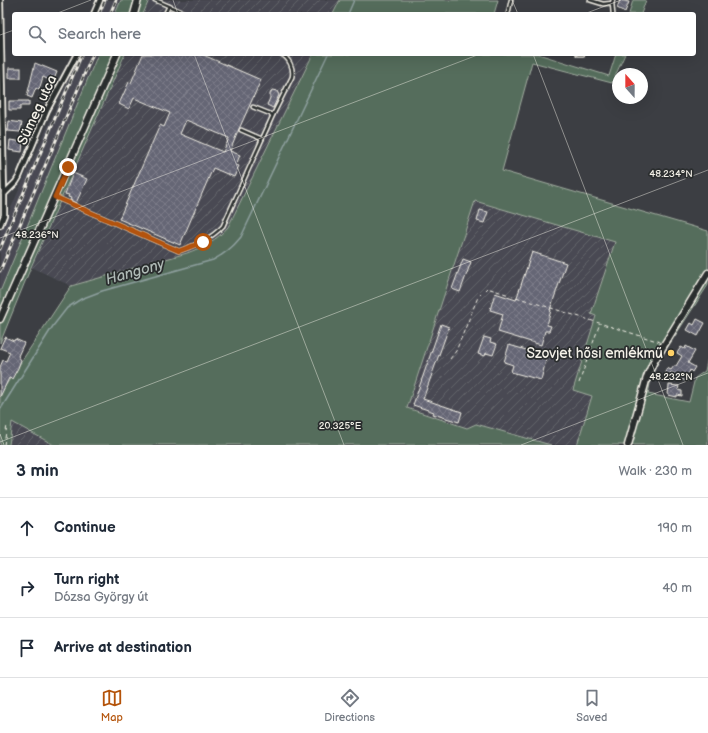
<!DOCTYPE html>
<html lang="en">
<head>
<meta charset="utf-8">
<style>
  body { margin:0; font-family:"Balsamiq Sans",sans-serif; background:#f2f2f3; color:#1f2937 }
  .compass { position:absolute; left:612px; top:68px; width:36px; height:36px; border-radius:50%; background:#fff; box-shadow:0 4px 16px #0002; rotate:339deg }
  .stop { position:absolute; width:12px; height:12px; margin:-9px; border:3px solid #b45309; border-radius:50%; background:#fff }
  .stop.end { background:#b45309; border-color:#fff; box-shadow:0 1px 4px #0008 }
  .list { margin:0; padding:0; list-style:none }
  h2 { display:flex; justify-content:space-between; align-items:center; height:52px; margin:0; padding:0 16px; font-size:17px }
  h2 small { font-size:13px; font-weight:400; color:#747a83 }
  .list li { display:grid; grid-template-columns:26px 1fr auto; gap:12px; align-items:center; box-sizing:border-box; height:60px; padding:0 16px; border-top:1px solid #e0e1e3 }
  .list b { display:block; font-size:15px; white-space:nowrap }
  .list p { margin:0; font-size:13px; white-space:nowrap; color:#747a83 }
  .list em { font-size:13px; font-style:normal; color:#747a83 }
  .icon { flex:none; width:22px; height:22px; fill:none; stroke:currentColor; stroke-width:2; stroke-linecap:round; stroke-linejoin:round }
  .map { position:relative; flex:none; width:708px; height:445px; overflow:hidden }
  .search { position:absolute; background:#fff; box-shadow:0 4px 16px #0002; left:12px; right:12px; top:12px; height:44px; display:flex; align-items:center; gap:10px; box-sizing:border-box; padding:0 14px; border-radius:4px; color:#747a83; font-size:15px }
  .sheet { height:232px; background:#fff }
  nav { display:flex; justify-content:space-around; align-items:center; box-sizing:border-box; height:56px; border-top:1px solid #e0e1e3; background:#fff; font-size:11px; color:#747a83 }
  nav a { display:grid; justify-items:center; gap:2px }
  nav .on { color:#b45309 }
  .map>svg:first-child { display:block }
</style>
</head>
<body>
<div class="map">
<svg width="708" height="445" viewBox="0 0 708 445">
  <defs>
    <pattern id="industrial-furrows" width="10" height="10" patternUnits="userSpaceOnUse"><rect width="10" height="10" fill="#484a52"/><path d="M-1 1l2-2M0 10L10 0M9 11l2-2" fill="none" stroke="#63656b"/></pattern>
    <pattern id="building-cross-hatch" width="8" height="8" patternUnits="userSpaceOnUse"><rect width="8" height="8" fill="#656675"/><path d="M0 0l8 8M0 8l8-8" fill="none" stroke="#7c7c89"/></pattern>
  </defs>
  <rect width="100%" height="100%" fill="#3c3e43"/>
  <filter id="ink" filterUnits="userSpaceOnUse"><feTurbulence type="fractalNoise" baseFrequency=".025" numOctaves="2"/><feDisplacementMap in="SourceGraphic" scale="8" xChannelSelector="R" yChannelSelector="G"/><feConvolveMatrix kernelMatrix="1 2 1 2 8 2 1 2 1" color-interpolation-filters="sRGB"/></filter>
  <g filter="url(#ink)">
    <g fill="#484a52">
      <path d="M102 0H121L115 14H96Z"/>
      <path d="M80 54H98L0 292V232Z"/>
    </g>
    <g fill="url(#industrial-furrows)">
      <path d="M149 0H340L333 14H143Z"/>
      <path d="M125 54H313L228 227 224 233 204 246 187 253 71 286 31 267Z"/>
      <path d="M475 201 615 242 591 314 596 316 573 389 592 396 577 445H551L476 424 467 428 407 408Z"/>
      <path d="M12 422 54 445H9Z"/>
    </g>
    <g fill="#546d5c" stroke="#a4afa2">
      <path d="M121 0H149L143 14H115Z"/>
      <path d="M340 0H498L494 14H333Z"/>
      <path d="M633 0H646L641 14H629Z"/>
      <path d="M98 54H125L31 267 0 343V292Z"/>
      <path d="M313 54H538L609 76 616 54H625L612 83 532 62 502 171 708 231V285L660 359 652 374 648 394 689 402 695 378 705 371 708 357V445H577L592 396 573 390 596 316 591 314 615 242 475 201 407 408 467 428 476 424 551 445H54L12 422 9 445H0V394L71 286 187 253C203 247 217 240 228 227Z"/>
    </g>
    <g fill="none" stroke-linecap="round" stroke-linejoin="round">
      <g stroke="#8fa09f" stroke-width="1.5">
        <path d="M348 14 354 0"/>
        <path d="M0 410 53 326 67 308 81 299 102 291 213 260C225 254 233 247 241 237L328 54"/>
      </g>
    </g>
    <g fill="url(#building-cross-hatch)" stroke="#f4f1e8" fill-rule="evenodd">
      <path d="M620 0 629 2 625 12 617 8Z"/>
      <path d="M143 54H201L261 80 239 129 230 151 240 155 236 165 239 166 234 177 213 168 180 245 119 219 160 125 164 127 170 113 134 98 129 109 119 104 129 82 131 83ZM186 120 229 138 223 152 180 134Z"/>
      <path d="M35 63 57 72 53 82 43 77 39 90 36 88 32 98 27 96Z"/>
      <rect x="9" y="68" width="12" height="10"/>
      <path d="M272 90 277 91 279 95 273 108 267 105 270 98V94Z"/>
      <path d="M9 101H29V106H20V110H9Z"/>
      <path d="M9 121 22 123 20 132 8 131Z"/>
      <path d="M10 140 23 142 22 152 9 150Z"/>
      <path d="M73 173 87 179 76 203 70 200 71 198 68 197 69 195 65 194Z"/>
      <path d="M480 210 488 212 484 223 477 221Z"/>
      <path d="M532 252 566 263 550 310H551L547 325 551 326 549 331H545L541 345 498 332 503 314 490 310 495 293 516 300Z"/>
      <path d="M463 259 471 262 460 292 452 289Z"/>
      <path d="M697 319 705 323 698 336 687 330 691 323 694 325Z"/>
      <path d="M441 324 449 327 423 399 462 412 459 422 433 414 434 412 413 405Z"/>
      <path d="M5 337 14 341 15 339 24 343 18 356 21 360 18 368 12 379 9 378 0 397V367L3 360 6 361 10 352 0 348Z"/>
      <path d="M484 337 491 339 490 342 497 344 493 355 486 353 485 356 478 354Z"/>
      <path d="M509 345 547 356 541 380 511 372 513 365 504 362Z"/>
      <path d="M686 346 695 351 688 363 695 367 692 372 690 370 686 381 678 378 679 376 671 372 669 375 665 373 667 368 671 370 674 366H676L682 356 677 353 681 347 685 349Z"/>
      <path d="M669 385 679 386 678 390 682 391V396L677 395V397L668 395Z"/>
    </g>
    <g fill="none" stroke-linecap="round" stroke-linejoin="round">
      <g stroke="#f4f1e8" stroke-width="5.5">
        <g id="lane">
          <path d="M155 0 187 14"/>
          <path d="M590 0 603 4 612 3 613 0"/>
          <path d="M612 3 613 14"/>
          <path d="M165 14 169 6"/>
          <path d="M508 14 511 0"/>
          <path d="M578 54H583"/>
          <path d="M253 107 273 115"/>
          <path d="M241 130 262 139"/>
          <path d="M55 197 179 251C196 245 211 239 223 226L273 115 292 77C294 68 289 58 281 54"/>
        </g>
      </g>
      <g stroke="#f4f1e8" stroke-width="8">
        <g id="street">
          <path d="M94 14 100 0"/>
          <path d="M4 194 16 182 19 177 47 110 77 54"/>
          <path d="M0 225 4 215V194L0 0"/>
        </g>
      </g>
      <g stroke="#f4f1e8" stroke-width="9">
        <g id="secondary">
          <path d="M134 14 138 0"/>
          <path d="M0 319 117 54"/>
          <path d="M628 445 647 377 653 363 708 273"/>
        </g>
      </g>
      <g stroke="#f4f1e8" stroke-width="1" stroke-dasharray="4 3" stroke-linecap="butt">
        <path d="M450 359 456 351 478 297 487 288 660 342"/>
        <path d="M579 383 600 323"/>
        <path d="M4 445 7 425"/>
      </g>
      <use href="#lane" stroke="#2a2d2e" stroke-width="2.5"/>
      <use href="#street" stroke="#2a2d2e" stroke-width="4.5"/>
      <use href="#secondary" stroke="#2a2d2e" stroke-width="6"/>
      <g stroke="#f4f1e8" stroke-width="3">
        <g id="rail">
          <path d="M99 14 105 0"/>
          <path d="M110 14 116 0"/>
          <path d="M0 249 82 54"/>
          <path d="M0 271 93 54"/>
        </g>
      </g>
      <use href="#rail" stroke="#2a2d2e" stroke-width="1.5" stroke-dasharray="4.5" stroke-linecap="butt"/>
    </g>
  </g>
  <g fill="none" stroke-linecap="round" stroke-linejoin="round" filter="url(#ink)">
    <path stroke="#b45309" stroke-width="5" d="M68 167 55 197 179 251 203 242"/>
  </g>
  <path fill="none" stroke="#f4f1e8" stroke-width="1" stroke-opacity="0.45" d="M173 0 178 14M512 0 518 14M55 14 91 0M584 14 621 0M0 35 14 30M194 54 344 445M533 54 683 445M0 238 480 54M0 434 4 445M0 442 708 170M521 445 708 373"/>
  <circle fill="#ffd166" stroke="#2a2d2e" stroke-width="1.5" cx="671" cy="353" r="4"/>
  <g text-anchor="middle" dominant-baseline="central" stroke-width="3.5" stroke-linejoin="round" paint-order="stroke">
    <g font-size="14" fill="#f4f1e8" stroke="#2a2d2e">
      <text transform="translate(37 110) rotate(-65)">Sümeg utca</text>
    </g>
    <g font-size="14" fill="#f4f1e8" stroke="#2a2d2e" text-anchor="end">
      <text x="663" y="353">Szovjet hősi emlékmű</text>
    </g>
    <g font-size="15" font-style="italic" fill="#b0bbb7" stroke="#2a2d2e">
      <text transform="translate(135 272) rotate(-16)">Hangony</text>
    </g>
  </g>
  <g font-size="10" text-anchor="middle" fill="#f4f1e8" stroke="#2a2d2e" stroke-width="3.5" stroke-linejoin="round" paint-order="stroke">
    <text x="671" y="177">48.234°N</text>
    <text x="37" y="238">48.236°N</text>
    <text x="671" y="380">48.232°N</text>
    <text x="340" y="429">20.325°E</text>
  </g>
</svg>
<svg class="compass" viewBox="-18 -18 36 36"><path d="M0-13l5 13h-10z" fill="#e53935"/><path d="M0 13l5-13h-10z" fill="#747a83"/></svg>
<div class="stop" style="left:203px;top:242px"></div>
<div class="stop end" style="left:68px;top:167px"></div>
<div class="search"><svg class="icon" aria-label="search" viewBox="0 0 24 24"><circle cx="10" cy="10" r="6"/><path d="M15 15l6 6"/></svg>Search here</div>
</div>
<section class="sheet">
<h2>3 min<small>Walk · 230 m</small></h2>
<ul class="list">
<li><svg class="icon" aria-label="ahead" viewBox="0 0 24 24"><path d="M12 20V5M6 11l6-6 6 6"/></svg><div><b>Continue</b></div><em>190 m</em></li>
<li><svg class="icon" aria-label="right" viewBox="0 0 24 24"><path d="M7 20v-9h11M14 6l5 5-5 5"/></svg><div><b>Turn right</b><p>Dózsa György út</p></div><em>40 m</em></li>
<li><svg class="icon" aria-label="arrive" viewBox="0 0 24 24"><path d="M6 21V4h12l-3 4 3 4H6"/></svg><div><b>Arrive at destination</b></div></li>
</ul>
</section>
<nav>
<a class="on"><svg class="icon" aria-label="map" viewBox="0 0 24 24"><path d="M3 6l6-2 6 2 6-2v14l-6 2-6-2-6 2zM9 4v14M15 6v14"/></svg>Map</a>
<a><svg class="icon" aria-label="directions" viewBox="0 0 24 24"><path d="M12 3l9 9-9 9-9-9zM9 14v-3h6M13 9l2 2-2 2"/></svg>Directions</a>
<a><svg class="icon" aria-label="saved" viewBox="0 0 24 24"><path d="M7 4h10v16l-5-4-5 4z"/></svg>Saved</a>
</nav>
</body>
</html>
